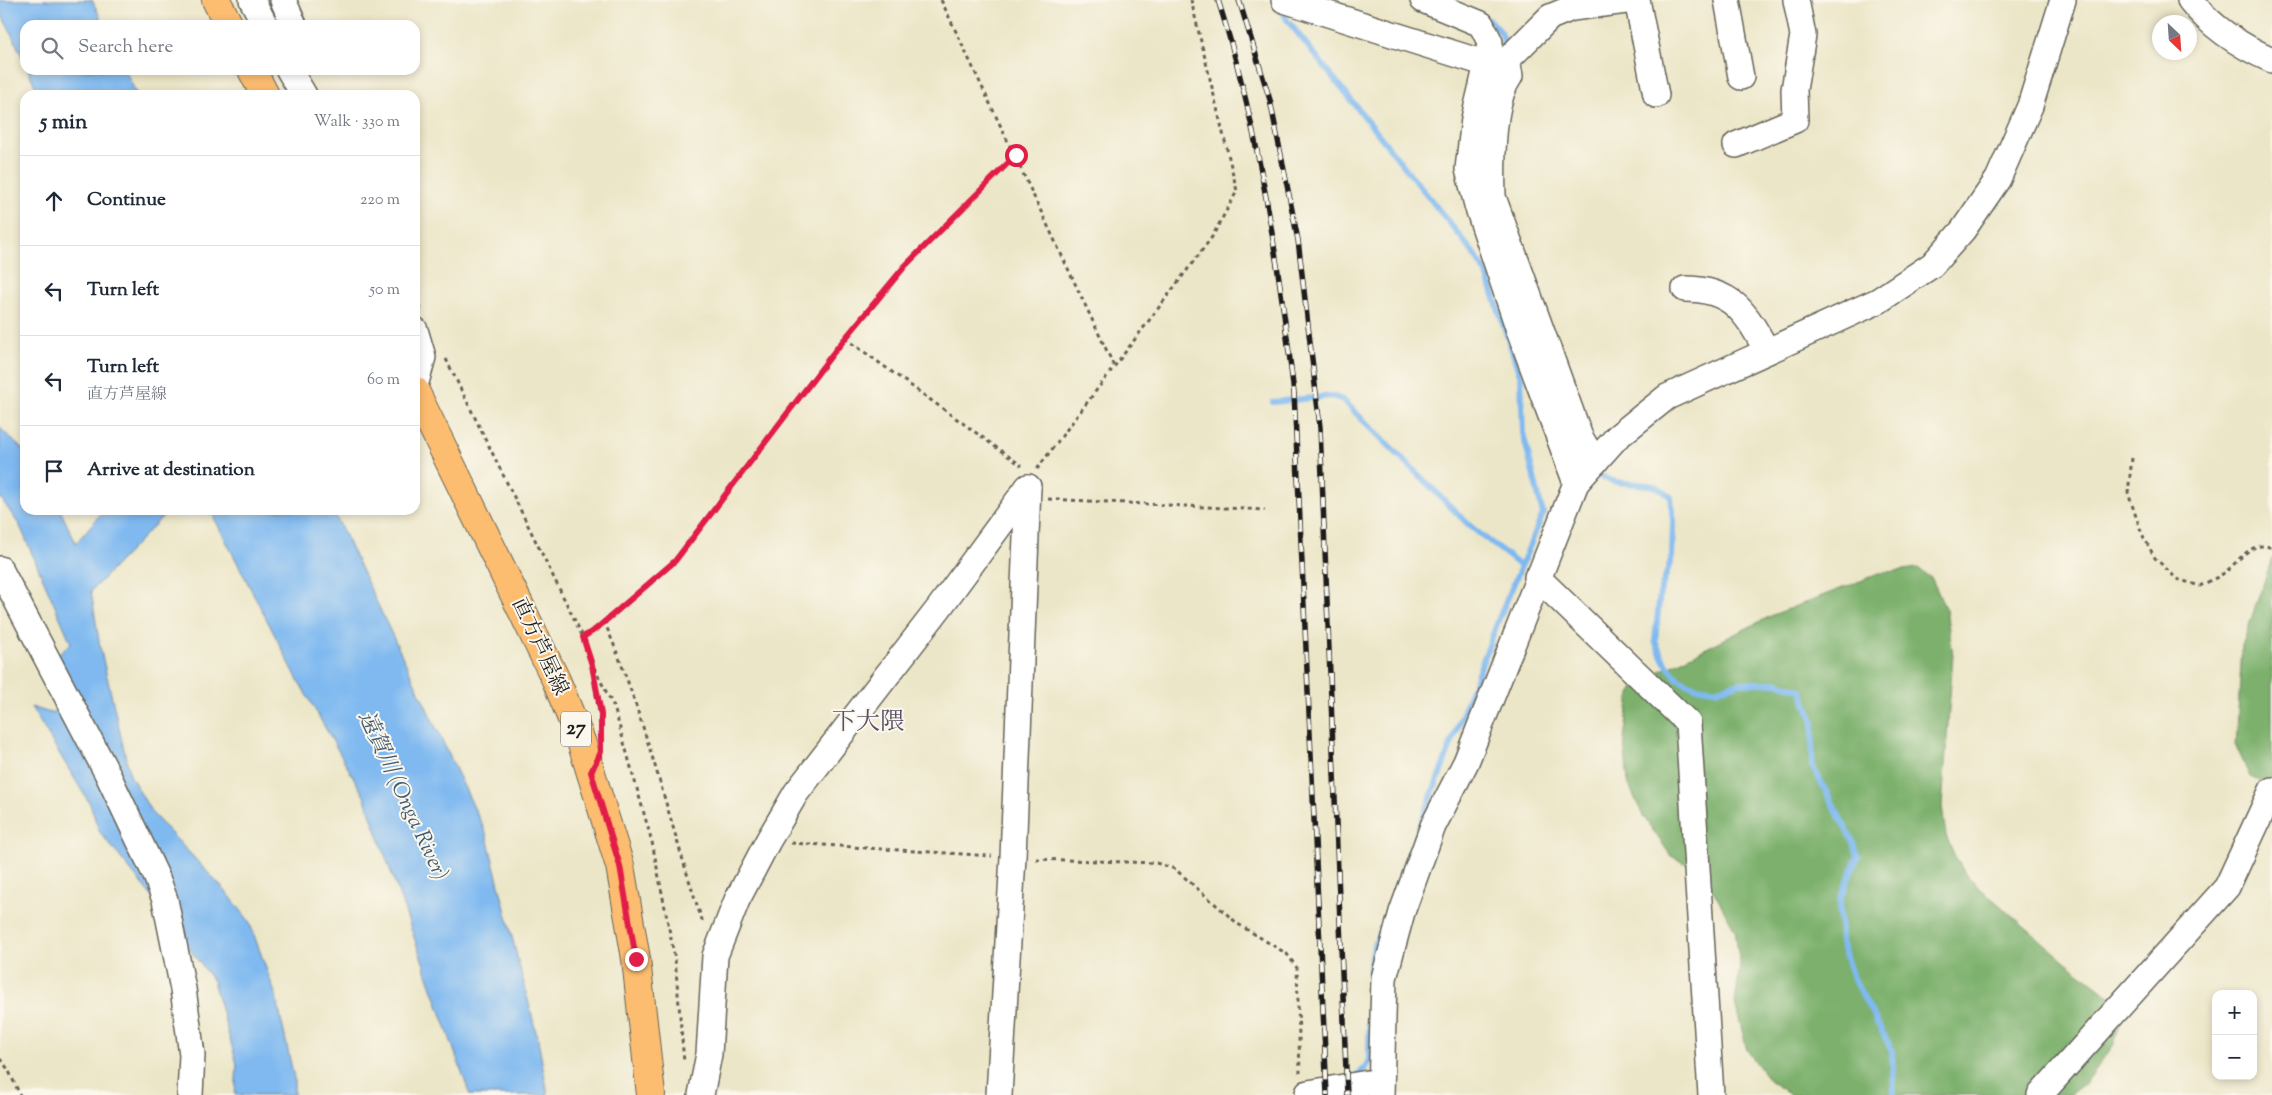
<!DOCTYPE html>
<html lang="en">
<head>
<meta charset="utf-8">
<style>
  body { margin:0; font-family:"Sorts Mill Goudy","Noto Serif JP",serif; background:#f6f6f7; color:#1f2937 }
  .controls { position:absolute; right:15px; bottom:15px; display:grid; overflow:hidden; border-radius:10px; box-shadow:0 2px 8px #0003 }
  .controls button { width:45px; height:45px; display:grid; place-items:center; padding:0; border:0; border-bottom:1px solid #e0e1e3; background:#fff; color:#1f2937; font:25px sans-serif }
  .compass { position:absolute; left:2152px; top:15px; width:45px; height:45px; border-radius:50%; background:#fff; box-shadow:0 2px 8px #0003; rotate:155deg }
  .stop { position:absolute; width:15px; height:15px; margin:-11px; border:4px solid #e11d48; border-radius:50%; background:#fff }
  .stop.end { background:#e11d48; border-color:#fff; box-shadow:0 1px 5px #0008 }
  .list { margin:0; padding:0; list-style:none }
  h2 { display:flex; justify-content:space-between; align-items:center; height:65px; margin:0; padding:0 20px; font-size:21px }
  h2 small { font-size:16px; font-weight:400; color:#747a83 }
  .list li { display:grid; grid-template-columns:32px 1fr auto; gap:15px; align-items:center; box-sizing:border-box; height:90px; padding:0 20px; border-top:1px solid #e0e1e3 }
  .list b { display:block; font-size:19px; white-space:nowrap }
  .list p { margin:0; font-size:16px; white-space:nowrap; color:#747a83 }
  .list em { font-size:16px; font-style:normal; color:#747a83 }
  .icon { flex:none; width:28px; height:28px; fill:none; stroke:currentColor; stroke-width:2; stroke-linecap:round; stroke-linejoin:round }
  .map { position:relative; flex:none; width:2272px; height:1095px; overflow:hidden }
  .search { position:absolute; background:#fff; box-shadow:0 2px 8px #0003; left:20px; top:20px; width:400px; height:55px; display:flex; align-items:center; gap:12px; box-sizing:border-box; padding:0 18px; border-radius:15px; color:#747a83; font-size:19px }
  .panel { position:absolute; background:#fff; box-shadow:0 2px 8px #0003; left:20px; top:90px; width:400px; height:425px; border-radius:15px }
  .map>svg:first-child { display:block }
</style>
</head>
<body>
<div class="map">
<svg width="2272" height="1095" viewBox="0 0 2272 1095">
  <rect width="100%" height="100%" fill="#fbf7ec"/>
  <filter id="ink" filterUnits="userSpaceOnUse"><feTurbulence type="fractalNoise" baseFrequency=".02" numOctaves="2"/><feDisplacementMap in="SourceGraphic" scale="10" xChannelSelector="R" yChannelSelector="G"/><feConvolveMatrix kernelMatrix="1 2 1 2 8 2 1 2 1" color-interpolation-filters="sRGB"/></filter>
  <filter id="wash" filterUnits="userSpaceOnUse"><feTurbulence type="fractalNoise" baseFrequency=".0096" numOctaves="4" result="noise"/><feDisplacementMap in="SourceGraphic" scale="20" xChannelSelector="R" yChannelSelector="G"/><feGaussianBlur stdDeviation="1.12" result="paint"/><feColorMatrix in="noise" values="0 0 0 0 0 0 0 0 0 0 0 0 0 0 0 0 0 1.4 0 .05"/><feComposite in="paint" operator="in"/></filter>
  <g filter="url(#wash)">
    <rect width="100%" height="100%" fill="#ece6c8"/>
    <g fill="#7bb06c" stroke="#4c6644">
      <path d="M2272 558V779L2260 781 2250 777 2236 746 2242 646Z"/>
      <path d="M1918 568 1932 579 1946 610 1953 655 1942 807 1946 836 1955 856 1967 877 2066 962 2116 1001 2122 1014 2115 1043 2086 1083 2070 1095H1790L1769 1080 1747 1050 1735 1003 1740 965 1735 930 1703 872 1671 856 1643 816 1628 783 1624 739 1630 694 1638 682 1773 615 1881 573Z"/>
    </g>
    <g fill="#7fb9f0" stroke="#4e6a86">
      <path d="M0 0H92L104 25H25V62L0 11Z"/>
      <path d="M28 70H125L137 95H39Z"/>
      <path d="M0 428 25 452V510H60L76 543 104 510H169L91 591 100 647 130 775 152 813 229 895 249 921 276 996 294 1078V1095H235L237 1064 213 981 149 893 99 831 90 804 31 707 54 714 56 655 71 643 20 526 0 497Z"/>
      <path d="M210 510H333L486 833 538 1040 548 1095H470L364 796 298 680Z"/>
    </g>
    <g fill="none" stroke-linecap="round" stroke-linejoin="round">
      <g stroke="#7fb9f0" stroke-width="6">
        <path d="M1280 6 1287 20 1471 250 1487 274 1521 378 1523 433 1543 514 1500 616 1375 944 1370 964 1369 1063 1358 1076"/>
        <path d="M1489 20C1499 28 1507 38 1503 51"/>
        <path d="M1273 402 1332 396 1343 400 1470 526 1521 566"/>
        <path d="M1594 470C1613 488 1632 481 1654 486 1660 487 1666 494 1671 497L1673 520 1672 557 1660 592 1655 641 1664 661 1677 678 1695 687 1715 690 1739 683H1779L1801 690 1813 722 1812 765 1854 844 1858 856 1840 899 1841 942 1853 978 1892 1050 1894 1095"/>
      </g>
    </g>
  </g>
  <g filter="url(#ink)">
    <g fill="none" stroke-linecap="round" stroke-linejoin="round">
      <g stroke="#656358" stroke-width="28">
        <g id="minor">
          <path d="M252 0 265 25"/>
          <path d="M283 0 294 25"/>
          <path d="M1284 0 1487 64 1490 42 1481 24 1423 0"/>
          <path d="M1637 0 1656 95"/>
          <path d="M1727 0 1741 77"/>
          <path d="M2190 0C2211 27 2242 47 2272 60"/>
          <path d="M1507 60 1510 76C1491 102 1492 166 1493 197L1580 437 1595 462"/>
          <path d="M289 70 304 95"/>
          <path d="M1736 145 1795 120 1794 90 1803 35 1796 0"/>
          <path d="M1685 289C1733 289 1746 313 1767 351"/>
          <path d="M415 330 423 357 415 386"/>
          <path d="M1576 483 1519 330 1477 205 1468 169 1474 119 1487 64 1507 60 1550 17 1572 8 1634 0"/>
          <path d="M0 569 107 773 157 878 165 900 183 989 192 1055 190 1095"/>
          <path d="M1537 577 1688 723 1711 1095"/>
          <path d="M701 1095 709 1054 715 956 737 900 768 841 796 793 939 608 1028 487"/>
          <path d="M999 1095 1013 857 1028 487"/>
          <path d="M1308 1095V1093L1380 1081"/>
          <path d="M1381 1095 1384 978 1402 912 1433 826 1466 762 1576 483 1617 437 1667 397 1878 301 1932 265 1963 230 1998 179 2030 106 2063 0"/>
          <path d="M2040 1095 2227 887 2272 790"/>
        </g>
      </g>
      <g stroke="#656358" stroke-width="30">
        <g id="major">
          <path d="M216 0 229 25"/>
          <path d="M252 70 265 95"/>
          <path d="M415 391 556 680 581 741 620 866 636 959 651 1095"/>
        </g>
      </g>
      <g stroke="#656358" stroke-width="3" stroke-dasharray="4 4" stroke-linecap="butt">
        <path d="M941 0 1114 366"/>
        <path d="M415 299 421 309"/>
        <path d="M845 338 1022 466"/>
        <path d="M446 359 583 637 592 665 601 724"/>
        <path d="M2132 458 2128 493 2142 534 2155 558 2177 579 2200 586C2207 582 2217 578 2224 573 2239 562 2251 539 2272 548"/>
        <path d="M1037 469 1212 237 1237 191 1191 0"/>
        <path d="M1048 499 1265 510"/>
        <path d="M604 621C646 718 669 823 703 923"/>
        <path d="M583 637 596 629 675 561 834 352 905 266 1016 155"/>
        <path d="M594 668 614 707 652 842 675 959 684 1062"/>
        <path d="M791 843 992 856"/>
        <path d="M1036 859 1156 863 1175 869 1238 924 1287 954 1297 968 1300 1073"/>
        <path d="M0 1059 8 1069 20 1095"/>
      </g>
      <use href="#minor" stroke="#fff" stroke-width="25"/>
      <use href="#major" stroke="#fdbd6f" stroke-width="28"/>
      <g stroke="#1c1c1c" stroke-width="5.5">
        <g id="rail">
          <path d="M1218 0C1259 127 1278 260 1294 393L1327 1095"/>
          <path d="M1239 0 1270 100 1298 240 1320 427 1347 1095"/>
        </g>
      </g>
      <use href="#rail" stroke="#fbf7ec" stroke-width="4" stroke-dasharray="11" stroke-linecap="butt"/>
    </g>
  </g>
  <g fill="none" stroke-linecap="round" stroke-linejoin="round" filter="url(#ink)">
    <path stroke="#e11d48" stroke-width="6" d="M636 959 620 866 591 772 601 752V714L592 665 583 637 596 629 675 561 834 352 905 266 1016 155"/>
  </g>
  <g text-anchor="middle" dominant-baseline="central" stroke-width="4" stroke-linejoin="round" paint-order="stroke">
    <rect fill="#fbf7ec" stroke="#5f5e5a" stroke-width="1" x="561" y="711.5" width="30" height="35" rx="4"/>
    <g font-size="20" font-weight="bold" fill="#1c1c1c">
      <text x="576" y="729">27</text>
    </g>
    <g font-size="21" fill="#1c1c1c" stroke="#fbf7ec">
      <text transform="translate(539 647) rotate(65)">直方芦屋線</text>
    </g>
    <g font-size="22" font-style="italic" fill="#445b71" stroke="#fbf7ec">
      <text transform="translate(402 796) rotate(65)">遠賀川 (Onga River)</text>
    </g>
    <g font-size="24" fill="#5a5169" stroke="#fbf7ec">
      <text x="868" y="723">下大隈</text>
    </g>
  </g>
</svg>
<div class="controls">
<button>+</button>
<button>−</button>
</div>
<svg class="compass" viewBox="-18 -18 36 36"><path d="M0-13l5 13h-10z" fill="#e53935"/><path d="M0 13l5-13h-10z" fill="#747a83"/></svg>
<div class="stop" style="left:1016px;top:155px"></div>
<div class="stop end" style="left:636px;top:959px"></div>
<div class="search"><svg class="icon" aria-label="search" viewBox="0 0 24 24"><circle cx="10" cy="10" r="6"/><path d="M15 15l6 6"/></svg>Search here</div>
<section class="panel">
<h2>5 min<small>Walk · 330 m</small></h2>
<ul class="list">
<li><svg class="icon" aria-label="ahead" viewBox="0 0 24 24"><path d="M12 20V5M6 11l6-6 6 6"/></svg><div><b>Continue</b></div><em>220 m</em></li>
<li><svg class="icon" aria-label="left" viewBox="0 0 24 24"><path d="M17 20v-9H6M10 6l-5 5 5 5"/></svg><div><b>Turn left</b></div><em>50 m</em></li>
<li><svg class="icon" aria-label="left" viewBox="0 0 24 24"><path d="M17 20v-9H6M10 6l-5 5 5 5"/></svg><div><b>Turn left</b><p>直方芦屋線</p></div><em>60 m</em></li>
<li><svg class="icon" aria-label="arrive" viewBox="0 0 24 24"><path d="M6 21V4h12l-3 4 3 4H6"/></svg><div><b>Arrive at destination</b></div></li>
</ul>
</section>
</div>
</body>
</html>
